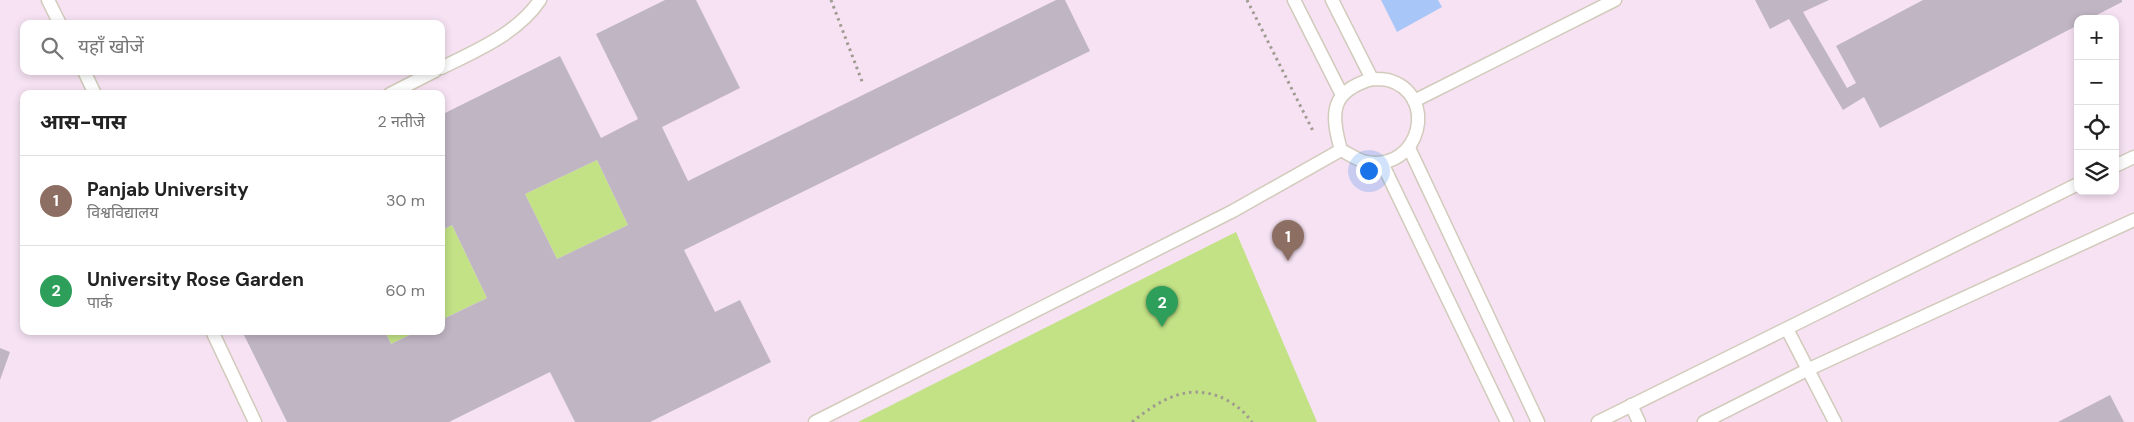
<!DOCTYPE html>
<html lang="hi">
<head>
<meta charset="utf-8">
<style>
  body { margin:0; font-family:"DM Sans","Noto Sans Devanagari",sans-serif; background:#f2f2f2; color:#222 }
  .controls { position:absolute; right:15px; top:15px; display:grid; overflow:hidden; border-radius:10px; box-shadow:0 2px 8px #0003 }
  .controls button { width:45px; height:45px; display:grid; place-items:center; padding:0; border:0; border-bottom:1px solid #e0e0e0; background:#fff; color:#222; font:25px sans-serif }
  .you { position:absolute; left:1368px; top:170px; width:18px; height:18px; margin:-12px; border:4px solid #fff; border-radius:50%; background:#1a73e8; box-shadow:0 0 0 8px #1a73e833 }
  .badge { display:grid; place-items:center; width:32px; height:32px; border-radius:50%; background:#db2777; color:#fff; font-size:16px; font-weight:700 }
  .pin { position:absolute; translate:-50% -41px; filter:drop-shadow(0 1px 2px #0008) }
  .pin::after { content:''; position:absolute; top:26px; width:18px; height:15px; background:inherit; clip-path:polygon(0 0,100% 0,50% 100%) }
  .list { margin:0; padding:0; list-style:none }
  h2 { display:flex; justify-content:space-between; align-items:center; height:65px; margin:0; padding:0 20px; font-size:21px }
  h2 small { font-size:16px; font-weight:400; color:#767676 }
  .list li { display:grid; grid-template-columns:32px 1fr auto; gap:15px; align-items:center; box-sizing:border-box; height:90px; padding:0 20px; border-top:1px solid #e0e0e0 }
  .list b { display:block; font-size:19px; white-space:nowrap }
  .list p { margin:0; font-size:16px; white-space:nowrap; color:#767676 }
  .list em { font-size:16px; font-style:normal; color:#767676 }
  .icon { flex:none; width:28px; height:28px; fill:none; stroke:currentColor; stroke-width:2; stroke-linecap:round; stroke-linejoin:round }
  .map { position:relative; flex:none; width:2134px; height:422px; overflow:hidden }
  .search { position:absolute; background:#fff; box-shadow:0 2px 8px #0003; left:20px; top:20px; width:425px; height:55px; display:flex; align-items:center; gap:12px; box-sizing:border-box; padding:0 18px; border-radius:10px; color:#767676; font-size:19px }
  .panel { position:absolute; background:#fff; box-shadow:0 2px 8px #0003; left:20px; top:90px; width:425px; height:245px; border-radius:10px }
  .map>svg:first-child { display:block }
</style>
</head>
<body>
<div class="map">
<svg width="2134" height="422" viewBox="0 0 2134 422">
  <rect width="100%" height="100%" fill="#faf3e3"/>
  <path fill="#f6e2f3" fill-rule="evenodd" d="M0 0H2134V422H0ZM2078 19H2115V191H2078ZM24 24H441V71H24ZM24 94H441V331H24Z"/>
  <g fill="#c2e285">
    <path d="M597 160 628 225 557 259 525 194Z"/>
    <path d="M452 225 487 298 441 320V231Z"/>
    <path d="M1236 232 1317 422H858Z"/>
    <path d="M385 331H418L391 344Z"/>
  </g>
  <path fill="#a9c6f8" d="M1381 0H1438L1442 7 1397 32Z"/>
  <g fill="#c0b5c3" fill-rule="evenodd">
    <path d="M665 0H696L740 88 662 127 688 181 1056 0H1065L1090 51 684 250 715 312 740 300 771 362 650 422H575L550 372 449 422H287L242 331H385L391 344 418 331H441V320L487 298 452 225 441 231V115L560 56 601 138 638 119 596 34ZM597 160 628 225 557 259 525 194Z"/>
    <path d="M1755 0H1829L1803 12 1847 88 1856 83 1836 46 1923 0H2122V2L2089 19H2078V25L1880 128 1864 97 1843 110 1789 19 1770 29Z"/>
    <path d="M0 348 10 352 0 380Z"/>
    <path d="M2110 395 2124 422H2058Z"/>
  </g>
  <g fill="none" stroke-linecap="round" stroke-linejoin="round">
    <g stroke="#d2cbbb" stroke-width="15">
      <g id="service">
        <path d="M48 0 60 24"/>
        <path d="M1294 0 1342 95"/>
        <path d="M1332 0 1372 79"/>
        <path d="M441 68C476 51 518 33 540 0"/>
        <path d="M84 71 95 94"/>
        <path d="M1372 79C1377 79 1383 79 1388 80 1439 94 1421 172 1366 162 1357 160 1349 154 1341 150 1330 112 1331 91 1372 79Z"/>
        <path d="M390 94 435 71"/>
        <path d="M1414 101 1615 0"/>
        <path d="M1409 148 1538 422"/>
        <path d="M1382 163 1507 422"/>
        <path d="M2115 166 2134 157"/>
        <path d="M1787 329 1835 422"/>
        <path d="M212 331 255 422"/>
        <path d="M1631 405 1639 422"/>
        <path d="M815 422 1233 211 1341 150"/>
        <path d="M1598 422 2078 184"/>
        <path d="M1704 422 1807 370 2134 220"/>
      </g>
    </g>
    <g stroke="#a09b90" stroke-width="3" stroke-dasharray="2.5 4" stroke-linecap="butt">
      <path d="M831 0 863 84"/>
      <path d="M1247 0 1313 131"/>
      <path d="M1132 422C1161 399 1189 382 1225 399 1236 405 1245 412 1252 422"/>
    </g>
    <use href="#service" stroke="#fff" stroke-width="12"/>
  </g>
</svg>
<div class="controls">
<button>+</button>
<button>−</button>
<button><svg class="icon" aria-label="locate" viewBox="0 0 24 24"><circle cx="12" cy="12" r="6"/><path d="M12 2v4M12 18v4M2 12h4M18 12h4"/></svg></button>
<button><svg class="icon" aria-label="layers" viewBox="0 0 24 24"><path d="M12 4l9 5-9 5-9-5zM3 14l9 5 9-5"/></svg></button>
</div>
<div class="you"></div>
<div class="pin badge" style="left:1288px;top:261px;background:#8d6e63">1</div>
<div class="pin badge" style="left:1162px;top:327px;background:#2e9e5b">2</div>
<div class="search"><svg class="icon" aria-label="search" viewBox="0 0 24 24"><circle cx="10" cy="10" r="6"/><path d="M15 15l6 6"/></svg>यहाँ खोजें</div>
<section class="panel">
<h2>आस-पास<small>2 नतीजे</small></h2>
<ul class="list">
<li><span class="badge" style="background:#8d6e63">1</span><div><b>Panjab University</b><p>विश्वविद्यालय</p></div><em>30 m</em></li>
<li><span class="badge" style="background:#2e9e5b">2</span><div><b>University Rose Garden</b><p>पार्क</p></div><em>60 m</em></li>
</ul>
</section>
</div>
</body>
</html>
